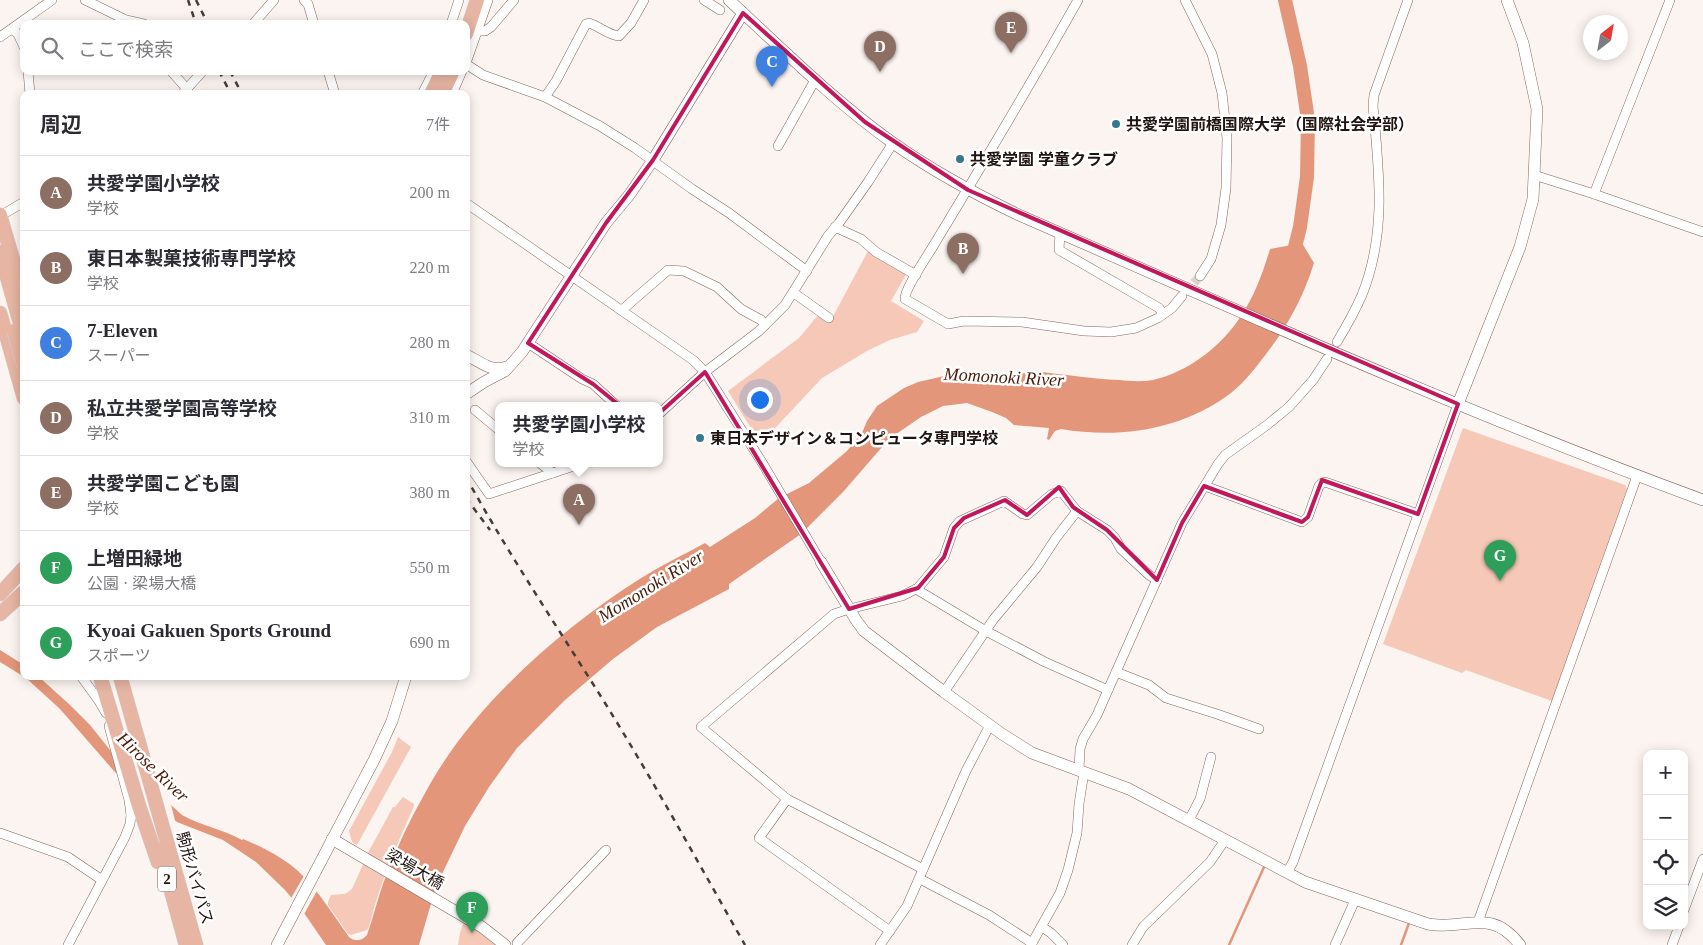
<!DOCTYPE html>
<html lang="ja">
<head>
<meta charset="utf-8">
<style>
  body { margin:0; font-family:"Times New Roman","Noto Sans JP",serif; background:#f7f7f7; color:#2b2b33 }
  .controls { position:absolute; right:15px; bottom:15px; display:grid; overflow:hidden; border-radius:10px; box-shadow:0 2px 12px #0003 }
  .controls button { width:45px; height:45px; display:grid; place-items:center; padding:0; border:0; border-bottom:1px solid #e1e1e2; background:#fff; color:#2b2b33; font:25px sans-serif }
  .compass { position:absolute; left:1583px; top:15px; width:45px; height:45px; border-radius:50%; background:#fff; box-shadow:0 2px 12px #0003; rotate:31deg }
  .you { position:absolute; left:759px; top:399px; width:18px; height:18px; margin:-12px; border:4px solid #fff; border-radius:50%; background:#1a73e8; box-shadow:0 0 0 8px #1a73e833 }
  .badge { display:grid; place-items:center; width:32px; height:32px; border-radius:50%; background:#111827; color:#fff; font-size:16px; font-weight:700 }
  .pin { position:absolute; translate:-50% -41px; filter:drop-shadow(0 1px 2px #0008) }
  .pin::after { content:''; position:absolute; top:26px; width:18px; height:15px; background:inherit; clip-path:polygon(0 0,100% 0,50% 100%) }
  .popup { position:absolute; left:495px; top:402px; width:168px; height:65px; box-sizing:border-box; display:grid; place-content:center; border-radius:10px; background:#fff; filter:drop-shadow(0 1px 4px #0005); font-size:16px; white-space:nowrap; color:#7c7c81 }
  .popup b { font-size:19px; color:#2b2b33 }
  .popup::after { content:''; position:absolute; left:50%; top:100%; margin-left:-10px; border:10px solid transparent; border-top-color:#fff }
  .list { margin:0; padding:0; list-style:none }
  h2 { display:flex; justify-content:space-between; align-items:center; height:65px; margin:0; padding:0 20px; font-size:21px }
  h2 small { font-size:16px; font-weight:400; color:#7c7c81 }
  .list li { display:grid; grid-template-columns:32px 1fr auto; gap:15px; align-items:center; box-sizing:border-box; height:75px; padding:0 20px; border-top:1px solid #e1e1e2 }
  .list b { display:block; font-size:19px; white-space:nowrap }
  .list p { margin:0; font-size:16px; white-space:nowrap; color:#7c7c81 }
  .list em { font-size:16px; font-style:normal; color:#7c7c81 }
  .icon { flex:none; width:28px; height:28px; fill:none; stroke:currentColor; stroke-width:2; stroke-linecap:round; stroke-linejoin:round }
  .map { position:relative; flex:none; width:1703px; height:945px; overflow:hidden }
  .search { position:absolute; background:#fff; box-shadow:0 2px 12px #0003; left:20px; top:20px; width:450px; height:55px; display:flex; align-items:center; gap:12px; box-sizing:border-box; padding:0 18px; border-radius:10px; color:#7c7c81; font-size:19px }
  .panel { position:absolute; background:#fff; box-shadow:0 2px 12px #0003; left:20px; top:90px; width:450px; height:590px; border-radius:10px }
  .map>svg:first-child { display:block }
</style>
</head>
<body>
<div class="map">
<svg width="1703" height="945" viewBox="0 0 1703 945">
  <rect width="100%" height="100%" fill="#fbf4f1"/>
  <g fill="#f5c8b7">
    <path d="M868 251 907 273 891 301 924 321 917 332 890 340 867 351 822 378 763 441 749 425 728 391 799 338 819 314 830 322Z"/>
    <path d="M1463 428 1625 485 1627 489 1552 701 1466 670 1462 673 1383 644Z"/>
    <path d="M398 737 411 747 357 845 352 842 349 831 392 752Z"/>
    <path d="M403 797 414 804V806C396 846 379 885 369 927L367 930 351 935 348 934 328 905V902L331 895 345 894 352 889 369 851 393 807H395Z"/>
    <path d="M464 921 498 945H458L460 933Z"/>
  </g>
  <path fill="#e3967a" d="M1302 243 1314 263C1304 295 1289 324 1269 350 1257 366 1246 381 1231 393 1182 430 1120 439 1061 429L1055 431 1049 440 1047 439 1049 428 1014 425 1006 418 992 412 967 403 943 406 921 417 889 439 843 492 801 534 729 584V589L657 627 613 659 565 700 517 748 489 787 465 826 443 872 430 907 419 945H326L304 913 285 890 256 862 223 840 177 822 142 798 114 771 60 709 26 678 0 662V650L24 665V676H38L70 705 90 725 110 750 182 815C201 826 223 829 242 840L243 839C262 847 288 860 302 875 320 893 334 916 349 937 355 942 362 941 367 935 373 918 377 901 383 884 394 854 408 823 424 795 469 709 558 631 638 580 660 566 683 555 705 543L710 547 755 518 779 498 809 483 847 451 862 433 867 421 877 406 904 388 918 382 953 374 975 382H980L990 379H1012L1022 373 1039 374 1042 372C1068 375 1093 379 1119 380 1130 381 1142 382 1153 380 1188 372 1222 346 1241 316 1255 295 1263 272 1270 249Z"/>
  <g fill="#fbf4f1">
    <path d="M109 745 170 801 176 824 141 800 119 780Z"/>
    <path d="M305 874 318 889 303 916 290 900Z"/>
  </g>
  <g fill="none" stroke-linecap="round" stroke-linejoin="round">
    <g stroke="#e3967a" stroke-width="2.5">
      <path d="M1229 945 1264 867"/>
      <path d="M1401 945 1409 923"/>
    </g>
    <path stroke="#e3967a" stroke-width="14" d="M1285 0 1300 66 1308 120 1307 177 1300 227 1291 263"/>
    <path stroke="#dad3cf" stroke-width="9" stroke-dasharray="9 4.5" stroke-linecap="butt" d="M1185 293 1200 276"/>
    <g stroke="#85675c" stroke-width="10">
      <g id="minor">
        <path d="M85 0 126 20 144 24"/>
        <path d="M304 0 308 4 314 24"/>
        <path d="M704 0 720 10"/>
        <path d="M1078 0C1032 82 984 162 935 243 929 254 904 289 905 299L948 324 964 321 1022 322 1084 331 1111 332 1136 328 1158 318 1172 308 1182 296"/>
        <path d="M1185 0 1212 54 1222 93 1227 138 1226 188 1221 225 1211 259 1200 276"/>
        <path d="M253 24 274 0"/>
        <path d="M451 24 459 0"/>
        <path d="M12 29 18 34 24 47"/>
        <path d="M477 31H485L491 27 514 0"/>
        <path d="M0 37 52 0"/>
        <path d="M466 64 483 75 545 97 600 126 635 148 692 189 729 213 807 271"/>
        <path d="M28 71 30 94"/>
        <path d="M171 71 187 89"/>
        <path d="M328 71 335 94"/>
        <path d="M182 94 203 71"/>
        <path d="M422 94 434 71"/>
        <path d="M452 94 462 71"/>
        <path d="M545 97 556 81 586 24 589 23C599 26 608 35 619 36L631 23 644 0"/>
        <path d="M778 146 815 80"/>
        <path d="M1534 175 1594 194 1703 232"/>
        <path d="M1594 194 1670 0"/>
        <path d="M466 203 657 335 693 360 705 372 763 464 821 562"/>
        <path d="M0 216 24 202"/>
        <path d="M835 227 861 239 876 252 916 275"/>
        <path d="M1060 233 1059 250 1159 308 1163 314"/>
        <path d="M794 293 829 318"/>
        <path d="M622 310 668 270 684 271 717 287 741 309 761 320 765 325"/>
        <path d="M1337 342C1346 327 1355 311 1362 295 1387 233 1379 171 1373 106L1374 95 1408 0"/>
        <path d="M528 343 582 379 593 384 617 406"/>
        <path d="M475 410 499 430"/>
        <path d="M659 414 705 372 759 331 785 305 828 236 839 223 868 182 893 143"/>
        <path d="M466 461 489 494 580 464"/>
        <path d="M541 464 553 473"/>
        <path d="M1205 486 1302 522 1308 517 1319 486 1322 483 1325 482 1418 514"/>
        <path d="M916 589 986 631 1045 662 1108 690"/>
        <path d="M1116 672 1149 685 1166 698 1217 714 1259 729"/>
        <path d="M81 676 99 701 106 713"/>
        <path d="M944 692 993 620 1037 567 1056 538 1077 511"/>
        <path d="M109 726 129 800 131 815H142"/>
        <path d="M1079 770 1080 749 1083 739 1097 715 1108 690 1182 523 1218 464 1225 455 1267 425 1289 407 1313 380 1327 359"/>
        <path d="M787 799 759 838 890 931"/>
        <path d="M1189 820 1200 799 1211 757"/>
        <path d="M0 833 68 857 102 880"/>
        <path d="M923 869 787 799 701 727 834 614 849 609 902 596 918 588 944 557 954 528 960 521 1004 501 1023 514 1027 515 1052 494 1061 491 1077 511 1107 530 1115 538 1121 549 1149 575 1157 580"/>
        <path d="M1287 873 1293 862 1458 404"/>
        <path d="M920 879 989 915 1032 943"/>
        <path d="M1684 910 1703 859"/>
        <path d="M1478 922 1637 476"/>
        <path d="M1042 927 1051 933 1063 945"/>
        <path d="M517 943 606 850"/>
        <path d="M68 945 125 837 130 824 131 815"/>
        <path d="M880 945 907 906 966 771 990 725"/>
        <path d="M1031 945 1060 893 1068 870 1077 833 1079 804 1084 772"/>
        <path d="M1132 945 1143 927 1210 862 1225 840"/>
        <path d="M1335 945 1355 900"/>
        <path d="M1672 945 1679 926"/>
      </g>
    </g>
    <g stroke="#85675c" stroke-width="12">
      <g id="tertiary">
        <path d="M729 0C782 49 834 101 893 143 933 171 975 194 1019 215 1245 314 1471 415 1703 500"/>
        <path d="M466 60 487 0"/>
        <path d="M466 355C480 361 491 373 506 367"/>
        <path d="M466 394 484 382 505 371 522 352 606 223 630 194 653 160 743 13"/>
        <path d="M1458 404 1520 247 1533 199 1537 109 1523 43 1507 0"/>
        <path d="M821 562 856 620 864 631 944 692 1002 734 1032 753 1129 789 1305 882 1428 924C1466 931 1490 906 1520 945"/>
        <path d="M332 839 482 927 505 945"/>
        <path d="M277 945 374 760 392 721 406 676"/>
      </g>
    </g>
    <g stroke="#d3d0cf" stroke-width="15">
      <g id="primary">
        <path d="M466 34 477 0"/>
        <path d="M431 94 442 71"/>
        <path d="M442 94 453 71"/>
        <path d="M0 215 24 298"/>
        <path d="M0 252 24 337"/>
        <path d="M0 313 24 398"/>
        <path d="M0 594 24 568"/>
        <path d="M0 614 24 592"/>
        <path d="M100 676 139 806 158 862"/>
        <path d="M120 676 196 945"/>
        <path d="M160 850 186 945"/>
      </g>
    </g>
    <use href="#minor" stroke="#fff" stroke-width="9"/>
    <use href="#tertiary" stroke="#fff" stroke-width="11"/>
    <use href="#primary" stroke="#e6b5a3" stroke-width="14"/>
    <g stroke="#473c38" stroke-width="2.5" stroke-dasharray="6 6" stroke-linecap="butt">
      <path d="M188 0 196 24"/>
      <path d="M196 0 208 24"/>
      <path d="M219 71 231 94"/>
      <path d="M230 71 242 94"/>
      <path d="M466 477C509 555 558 628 605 703 654 782 699 864 745 945"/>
      <path d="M466 498 490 530"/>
    </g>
    <g stroke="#d3d0cf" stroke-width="15" stroke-linecap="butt">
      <path id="primary-bridge" d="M14 331 24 366"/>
    </g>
    <use href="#primary-bridge" stroke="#e6b5a3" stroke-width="14"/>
  </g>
  <path fill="none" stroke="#c2185b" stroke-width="4" stroke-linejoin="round" d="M743 13 865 122 968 190 1458 404 1418 514 1322 480 1308 517 1302 522 1204 486 1182 523 1157 580 1107 530 1073 507 1059 487 1027 515 1005 500 964 518 954 528 944 557 918 588 849 609 705 372 645 426 593 384 528 343 606 223 653 160Z"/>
  <g fill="#38788c" stroke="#fff" stroke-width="2">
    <circle cx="1116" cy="124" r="5"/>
    <circle cx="960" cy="159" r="5"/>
    <circle cx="700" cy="438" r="5"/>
  </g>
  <g text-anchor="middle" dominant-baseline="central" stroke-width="5" stroke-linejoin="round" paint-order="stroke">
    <rect fill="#fff" stroke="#645b58" stroke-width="1" x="158" y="866.5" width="18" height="25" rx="4"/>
    <g font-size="15" font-weight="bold" fill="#211511">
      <text x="167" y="879">2</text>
    </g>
    <g font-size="16" font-weight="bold" fill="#211511" stroke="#fff" text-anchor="start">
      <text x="1126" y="124">共愛学園前橋国際大学（国際社会学部）</text>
      <text x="970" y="159">共愛学園 学童クラブ</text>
      <text x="710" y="438">東日本デザイン＆コンピュータ専門学校</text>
    </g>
    <g font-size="16" fill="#211511" stroke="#fff">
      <text transform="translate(415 869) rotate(30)">梁場大橋</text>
      <text transform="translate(195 878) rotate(74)">駒形バイパス</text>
    </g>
    <g font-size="18" font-style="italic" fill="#4b1b07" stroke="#fff">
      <text transform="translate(1004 377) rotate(3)">Momonoki River</text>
      <text transform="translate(651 586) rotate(-32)">Momonoki River</text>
      <text transform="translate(153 767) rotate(44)">Hirose River</text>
    </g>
  </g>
</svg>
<div class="controls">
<button>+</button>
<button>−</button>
<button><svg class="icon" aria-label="locate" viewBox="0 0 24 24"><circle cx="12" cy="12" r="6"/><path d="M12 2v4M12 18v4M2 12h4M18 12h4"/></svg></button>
<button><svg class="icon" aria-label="layers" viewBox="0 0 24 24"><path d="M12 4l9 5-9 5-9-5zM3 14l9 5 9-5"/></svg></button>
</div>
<svg class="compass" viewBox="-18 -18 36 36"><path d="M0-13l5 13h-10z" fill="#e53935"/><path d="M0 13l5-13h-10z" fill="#7c7c81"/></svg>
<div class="you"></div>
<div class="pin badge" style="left:579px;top:525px;background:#8d6e63">A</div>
<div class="popup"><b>共愛学園小学校</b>学校</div>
<div class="pin badge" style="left:963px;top:274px;background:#8d6e63">B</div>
<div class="pin badge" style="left:772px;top:87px;background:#3f7fe0">C</div>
<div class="pin badge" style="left:880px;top:72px;background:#8d6e63">D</div>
<div class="pin badge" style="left:1011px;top:53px;background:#8d6e63">E</div>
<div class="pin badge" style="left:472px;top:933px;background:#2e9e5b">F</div>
<div class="pin badge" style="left:1500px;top:581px;background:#2e9e5b">G</div>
<div class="search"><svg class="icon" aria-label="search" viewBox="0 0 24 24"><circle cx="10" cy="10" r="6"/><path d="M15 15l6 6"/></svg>ここで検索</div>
<section class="panel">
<h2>周辺<small>7件</small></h2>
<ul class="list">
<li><span class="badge" style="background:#8d6e63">A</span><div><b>共愛学園小学校</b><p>学校</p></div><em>200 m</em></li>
<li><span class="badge" style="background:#8d6e63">B</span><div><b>東日本製菓技術専門学校</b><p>学校</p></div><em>220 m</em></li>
<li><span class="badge" style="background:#3f7fe0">C</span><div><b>7-Eleven</b><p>スーパー</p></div><em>280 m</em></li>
<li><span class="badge" style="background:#8d6e63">D</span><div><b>私立共愛学園高等学校</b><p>学校</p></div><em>310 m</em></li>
<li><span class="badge" style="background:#8d6e63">E</span><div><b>共愛学園こども園</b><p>学校</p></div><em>380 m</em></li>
<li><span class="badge" style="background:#2e9e5b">F</span><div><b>上増田緑地</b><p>公園 · 梁場大橋</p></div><em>550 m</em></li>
<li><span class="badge" style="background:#2e9e5b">G</span><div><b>Kyoai Gakuen Sports Ground</b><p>スポーツ</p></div><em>690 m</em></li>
</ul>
</section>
</div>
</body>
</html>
